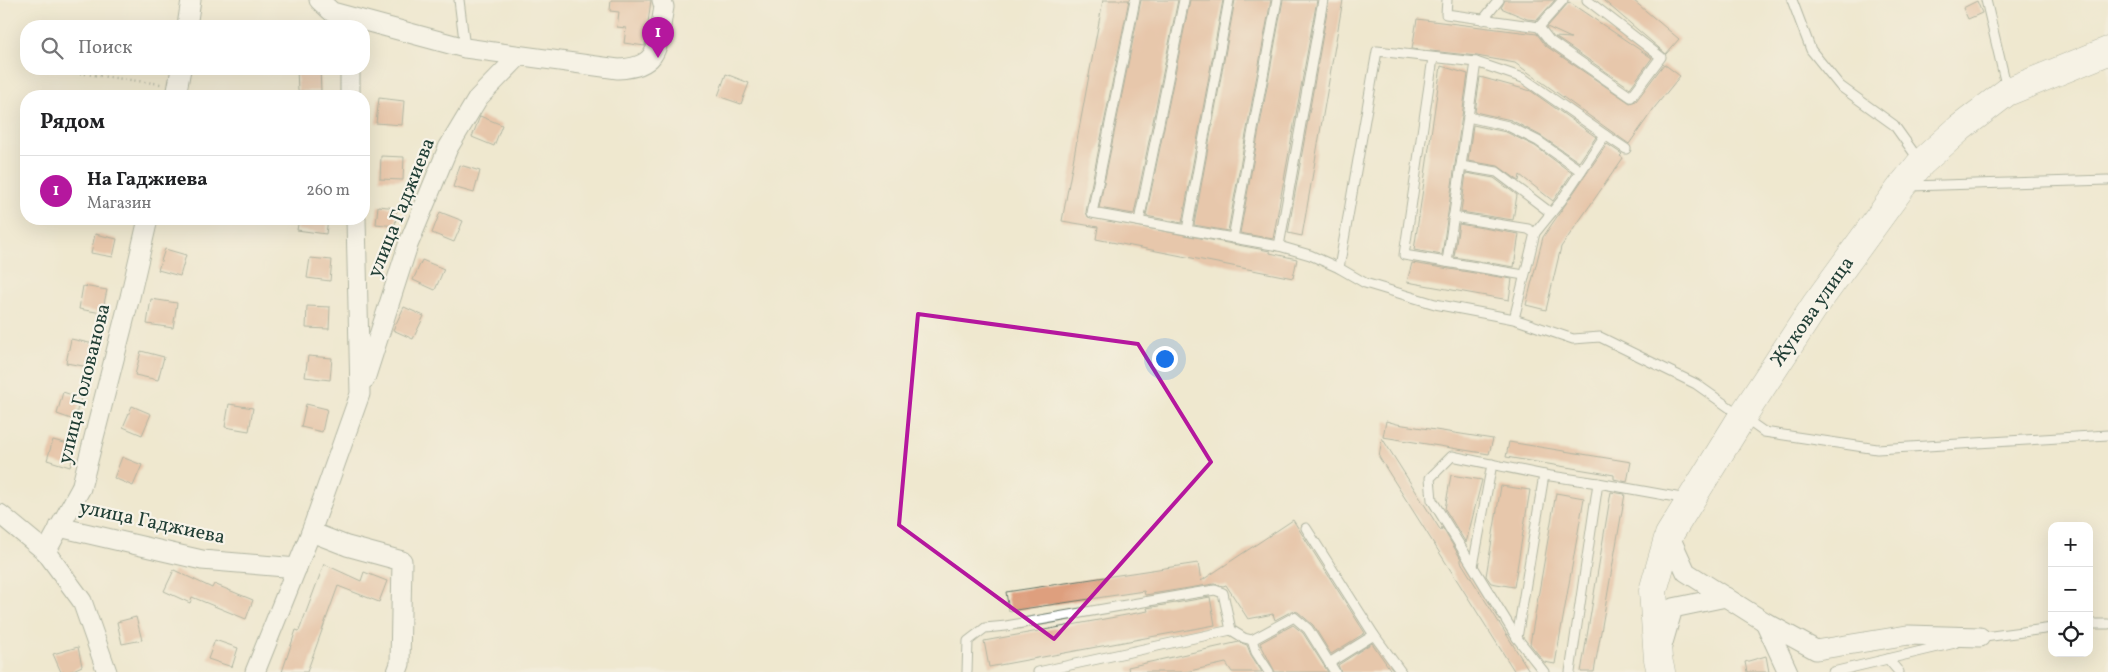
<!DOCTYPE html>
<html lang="ru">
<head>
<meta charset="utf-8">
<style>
  body { margin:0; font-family:Vollkorn,serif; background:#f6f6f6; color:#202124 }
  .controls { position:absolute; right:15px; bottom:15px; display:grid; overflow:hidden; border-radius:10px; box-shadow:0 5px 20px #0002 }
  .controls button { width:45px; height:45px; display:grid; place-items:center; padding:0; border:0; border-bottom:1px solid #e0e0e0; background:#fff; color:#202124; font:25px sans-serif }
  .you { position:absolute; left:1164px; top:358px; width:18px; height:18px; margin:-12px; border:4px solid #fff; border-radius:50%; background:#1a73e8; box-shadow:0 0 0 8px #1a73e833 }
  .badge { display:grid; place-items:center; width:32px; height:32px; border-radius:50%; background:#b5179e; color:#fff; font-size:16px; font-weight:700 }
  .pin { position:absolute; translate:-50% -41px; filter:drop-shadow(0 1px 2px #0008) }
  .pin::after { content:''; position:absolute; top:26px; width:18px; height:15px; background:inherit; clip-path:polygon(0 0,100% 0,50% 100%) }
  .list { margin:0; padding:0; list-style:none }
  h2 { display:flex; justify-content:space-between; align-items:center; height:65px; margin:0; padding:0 20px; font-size:21px }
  h2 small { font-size:16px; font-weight:400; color:#757577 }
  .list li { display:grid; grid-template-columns:32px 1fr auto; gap:15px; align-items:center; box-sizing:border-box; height:70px; padding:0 20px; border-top:1px solid #e0e0e0 }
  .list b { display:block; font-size:19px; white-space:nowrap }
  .list p { margin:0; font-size:16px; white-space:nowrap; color:#757577 }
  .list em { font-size:16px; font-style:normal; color:#757577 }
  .icon { flex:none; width:28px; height:28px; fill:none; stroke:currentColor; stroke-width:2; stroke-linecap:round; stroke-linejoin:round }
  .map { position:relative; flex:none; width:2108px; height:672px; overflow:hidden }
  .search { position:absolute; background:#fff; box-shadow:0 5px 20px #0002; left:20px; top:20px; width:350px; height:55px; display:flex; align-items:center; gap:12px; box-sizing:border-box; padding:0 18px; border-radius:20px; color:#757577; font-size:19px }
  .panel { position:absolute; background:#fff; box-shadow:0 5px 20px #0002; left:20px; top:90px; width:350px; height:135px; border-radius:20px }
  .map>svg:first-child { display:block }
</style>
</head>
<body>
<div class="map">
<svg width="2108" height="672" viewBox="0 0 2108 672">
  <rect width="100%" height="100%" fill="#f7f3e8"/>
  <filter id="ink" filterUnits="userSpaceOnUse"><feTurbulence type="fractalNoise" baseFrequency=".02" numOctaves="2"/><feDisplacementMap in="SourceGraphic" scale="10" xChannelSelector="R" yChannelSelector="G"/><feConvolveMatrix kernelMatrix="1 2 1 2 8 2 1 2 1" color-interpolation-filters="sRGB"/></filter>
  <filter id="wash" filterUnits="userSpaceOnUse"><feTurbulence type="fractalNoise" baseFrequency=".0096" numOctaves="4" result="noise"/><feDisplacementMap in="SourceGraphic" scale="20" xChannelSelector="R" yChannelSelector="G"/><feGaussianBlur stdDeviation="1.12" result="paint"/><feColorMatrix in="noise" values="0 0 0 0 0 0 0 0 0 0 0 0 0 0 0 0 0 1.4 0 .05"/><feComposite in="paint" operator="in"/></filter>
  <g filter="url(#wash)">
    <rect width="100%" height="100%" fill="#efe8cf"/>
    <g id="blocks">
      <g fill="#de9f7e">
        <path d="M611 0H651L645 46 624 43 626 28 617 27 619 12 610 11Z"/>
        <path d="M1103 0H1129L1086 212 1088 217 1270 251V253L1297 259 1293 278 1096 239 1098 227 1062 221Z"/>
        <path d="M1141 0H1178L1134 214 1099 208Z"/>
        <path d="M1190 0H1223L1182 223 1146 216Z"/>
        <path d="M1235 0H1271L1228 231 1194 225Z"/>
        <path d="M1283 0H1317L1273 239 1240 233Z"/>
        <path d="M1329 0H1343L1302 236 1288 233Z"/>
        <path d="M1505 0H1555L1537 20 1527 19 1501 8Z"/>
        <path d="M1603 0H1633L1679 39 1666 54Z"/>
        <path d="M1977 1 1982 13 1968 19 1963 8Z"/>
        <path d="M1569 2 1652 58 1630 88 1555 37 1571 38 1547 27Z"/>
        <path d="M1417 19 1537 34 1546 46 1630 103 1636 101 1664 64 1680 76 1655 107 1629 144 1515 63 1477 56 1412 49Z"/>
        <path d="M1441 66 1468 74 1442 255 1414 250Z"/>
        <path d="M297 69H320L321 91H298Z"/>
        <path d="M726 74 749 83 741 104 718 96Z"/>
        <path d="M1480 77 1531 91 1596 137 1579 162 1541 136 1511 120 1475 112Z"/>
        <path d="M379 98 404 101 402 125 376 123Z"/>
        <path d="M480 116 502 125 494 146 472 137Z"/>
        <path d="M1473 125 1506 132 1535 146 1572 173 1553 201 1520 175 1519 181 1498 166 1468 161Z"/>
        <path d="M1607 144 1622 154 1620 156 1623 158 1561 247 1546 310 1526 305 1543 237Z"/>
        <path d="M381 156 404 157 403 180 380 179Z"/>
        <path d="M460 165 480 171 474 193 453 187Z"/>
        <path d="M1466 173 1494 178 1517 195 1513 220 1461 212Z"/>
        <path d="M378 206 397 208 395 226 376 224Z"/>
        <path d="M440 212 463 221 454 242 432 233Z"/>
        <path d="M299 219H328L326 234 297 230Z"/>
        <path d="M1459 224 1519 234 1514 267 1454 257Z"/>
        <path d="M95 234 117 239 113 257 91 253Z"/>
        <path d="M165 249 186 255 180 276 158 270Z"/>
        <path d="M310 258 332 260 330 281 307 278Z"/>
        <path d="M422 260 444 269 435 290 413 280Z"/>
        <path d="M1412 263 1512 279 1509 300 1407 282Z"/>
        <path d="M83 286 107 290 102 313 79 309Z"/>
        <path d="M151 299 177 303 173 328 147 324Z"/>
        <path d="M307 306 330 307 329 329 306 328Z"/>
        <path d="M404 307 424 316 413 339 393 330Z"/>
        <path d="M71 339 94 344 89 367 66 363Z"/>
        <path d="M141 351 164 357 158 380 135 375Z"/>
        <path d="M308 356 332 358 330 380 305 377Z"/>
        <path d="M63 392 81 398 74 420 57 414Z"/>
        <path d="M229 404 253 408 249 431 225 427Z"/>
        <path d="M306 404 327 409 322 432 301 427Z"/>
        <path d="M132 406 151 414 142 435 123 427Z"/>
        <path d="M1386 421 1397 424 1493 439 1489 454 1383 437Z"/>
        <path d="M1382 438 1441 531 1442 527 1461 559V562L1530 672H1515L1379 457Z"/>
        <path d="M53 440 76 446 70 467 47 460Z"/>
        <path d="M1509 442 1631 462 1627 482 1614 479V475L1506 457Z"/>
        <path d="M122 457 142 465 133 486 114 478Z"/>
        <path d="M1451 475 1482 480 1466 543 1445 509Z"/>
        <path d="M1501 486 1530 490 1514 587 1491 583 1486 576Z"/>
        <path d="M1611 492 1625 494 1594 672H1581Z"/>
        <path d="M1556 493 1584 498 1555 664 1544 662 1530 644Z"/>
        <path d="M1293 520 1365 633 1331 654 1313 625 1298 612 1292 611 1275 620 1273 614 1248 619 1226 585 1223 586 1214 584 1145 595 1144 591 1009 611 1006 592 1198 563 1201 581Z"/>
        <path d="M324 564 361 581 364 572 387 581 379 602 338 586 307 672H282L296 630 299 631Z"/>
        <path d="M174 570 212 588 214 584 253 600 246 619 192 597 190 603 164 591Z"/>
        <path d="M1210 597 1215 625 989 667 984 641 1148 611 1147 608Z"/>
        <path d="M136 617 142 640 122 644 117 622Z"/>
        <path d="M1293 625 1303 633 1328 672H1275L1260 643Z"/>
        <path d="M215 640 238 648 232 667 208 659Z"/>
        <path d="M1239 642 1247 645 1251 655 1262 672H1232L1226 663 1185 672H1129L1128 667Z"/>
        <path d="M1372 643 1392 672H1341L1338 665Z"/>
        <path d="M78 647 82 666 69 672H61L53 654Z"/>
        <path d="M1766 656 1769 672H1747L1745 662Z"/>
      </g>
    </g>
  </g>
  <g filter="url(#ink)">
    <use href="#blocks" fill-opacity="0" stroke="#68796a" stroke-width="1"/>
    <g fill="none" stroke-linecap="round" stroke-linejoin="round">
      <g stroke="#68796a" stroke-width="11">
        <g id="service">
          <path d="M459 0 465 48"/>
          <path d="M1135 0 1092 213 1187 230"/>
          <path d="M1229 0 1187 230 1279 246 1310 255 1339 268"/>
          <path d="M1447 0 1446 14 1539 27 1563 0"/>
          <path d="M1792 0 1811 50 1840 86 1894 125 1919 160"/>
          <path d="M1986 0 2007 89"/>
          <path d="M1483 20 1499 0"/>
          <path d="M1539 27 1550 41 1631 97 1661 57 1587 0"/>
          <path d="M1433 58 1404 255 1524 275"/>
          <path d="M1468 117 1508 126 1538 141 1581 171"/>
          <path d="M1605 135 1523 78 1476 62 1377 51 1339 268 1365 283 1435 304 1514 319 1573 339 1600 337 1696 384 1764 432 1877 449 2108 435"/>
          <path d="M1461 166 1497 172 1551 213"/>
          <path d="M1910 186 2108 180"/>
          <path d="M1453 217 1528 229 1535 233"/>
          <path d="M1139 221 1184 0"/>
          <path d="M1233 238 1277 0"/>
          <path d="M1279 246 1323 0"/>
          <path d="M1447 262 1476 62"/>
          <path d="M1514 319 1535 233 1561 201 1605 135 1626 149"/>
          <path d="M1306 528 1374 635"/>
          <path d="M1473 566 1492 464"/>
          <path d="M2089 624H2108"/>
          <path d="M1517 638 1432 500 1430 478 1452 456 1544 475"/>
          <path d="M1977 638 2052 628"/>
          <path d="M1252 640 1256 652 1269 672"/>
          <path d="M1888 659 1899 672"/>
          <path d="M1329 663 1374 635 1401 672"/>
          <path d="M967 672 968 641 985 628 1006 626 1195 593 1215 590 1223 593 1231 630"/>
          <path d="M1038 672 1231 630 1244 638 1252 640 1294 617 1308 629 1335 672"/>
          <path d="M1544 672 1517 638 1544 475 1598 483"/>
          <path d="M1570 672 1598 483 1687 499"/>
          <path d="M1833 672 1955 643"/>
        </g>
      </g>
      <g stroke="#68796a" stroke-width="21">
        <g id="minor">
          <path d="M319 0 332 12 465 48 618 69C662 67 657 44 664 7L662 0"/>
          <path d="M187 26 191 0"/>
          <path d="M176 96 181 69"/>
          <path d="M350 96V69"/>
          <path d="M365 379 408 245 448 148 478 98 519 56"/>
          <path d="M0 514 46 552 82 601 107 672"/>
          <path d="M59 527 202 560 297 568"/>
          <path d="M311 532 347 546 402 561 400 664 397 672"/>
          <path d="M1669 535 1686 572 1765 622 1816 650 1908 635 1980 637"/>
          <path d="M46 552 81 488 130 297 148 219"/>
          <path d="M1765 622 1788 672"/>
          <path d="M1662 646 1673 608 1726 597"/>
          <path d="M255 672 311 532 360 394 356 219"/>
        </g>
      </g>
      <g stroke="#68796a" stroke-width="29">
        <path id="primary" d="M1661 672 1658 659 1653 591 1669 535 1742 417 1816 304 1902 186 1921 163 1960 128 2007 92 2108 51"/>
      </g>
      <path stroke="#68796a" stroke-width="2.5" stroke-dasharray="1 4" stroke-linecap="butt" d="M70 72 161 84"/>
      <use href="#service" stroke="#fff" stroke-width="9"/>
      <use href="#minor" stroke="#fff" stroke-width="19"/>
      <use href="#primary" stroke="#fff" stroke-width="28"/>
    </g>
  </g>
  <path d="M0 0H2108V672H0ZM918 314 1138 344 1211 462 1054 639 899 525Z" fill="#efe8cf" fill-opacity=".55" fill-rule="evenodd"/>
  <path fill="none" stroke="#b5179e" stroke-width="4" stroke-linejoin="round" d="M918 314 1138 344 1211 462 1054 639 899 525Z"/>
  <g text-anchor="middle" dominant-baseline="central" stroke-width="4.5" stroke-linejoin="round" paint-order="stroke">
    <g font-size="20" fill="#1f3d34" stroke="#f7f3e8">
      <text transform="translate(402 208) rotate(-68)">улица Гаджиева</text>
      <text transform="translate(1813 312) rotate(-55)">Жукова улица</text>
      <text transform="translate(85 384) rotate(-76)">улица Голованова</text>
      <text transform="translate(152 523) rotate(12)">улица Гаджиева</text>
    </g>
  </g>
</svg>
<div class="controls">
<button>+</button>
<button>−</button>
<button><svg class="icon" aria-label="locate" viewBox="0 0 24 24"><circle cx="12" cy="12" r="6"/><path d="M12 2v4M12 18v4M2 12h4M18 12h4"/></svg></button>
</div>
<div class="you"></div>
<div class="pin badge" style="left:658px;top:58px">1</div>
<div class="search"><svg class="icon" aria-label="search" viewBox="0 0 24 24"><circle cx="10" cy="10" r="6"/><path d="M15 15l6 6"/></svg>Поиск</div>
<section class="panel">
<h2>Рядом<small></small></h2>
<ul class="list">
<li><span class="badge">1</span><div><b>На Гаджиева</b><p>Магазин</p></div><em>260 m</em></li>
</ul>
</section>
</div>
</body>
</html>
